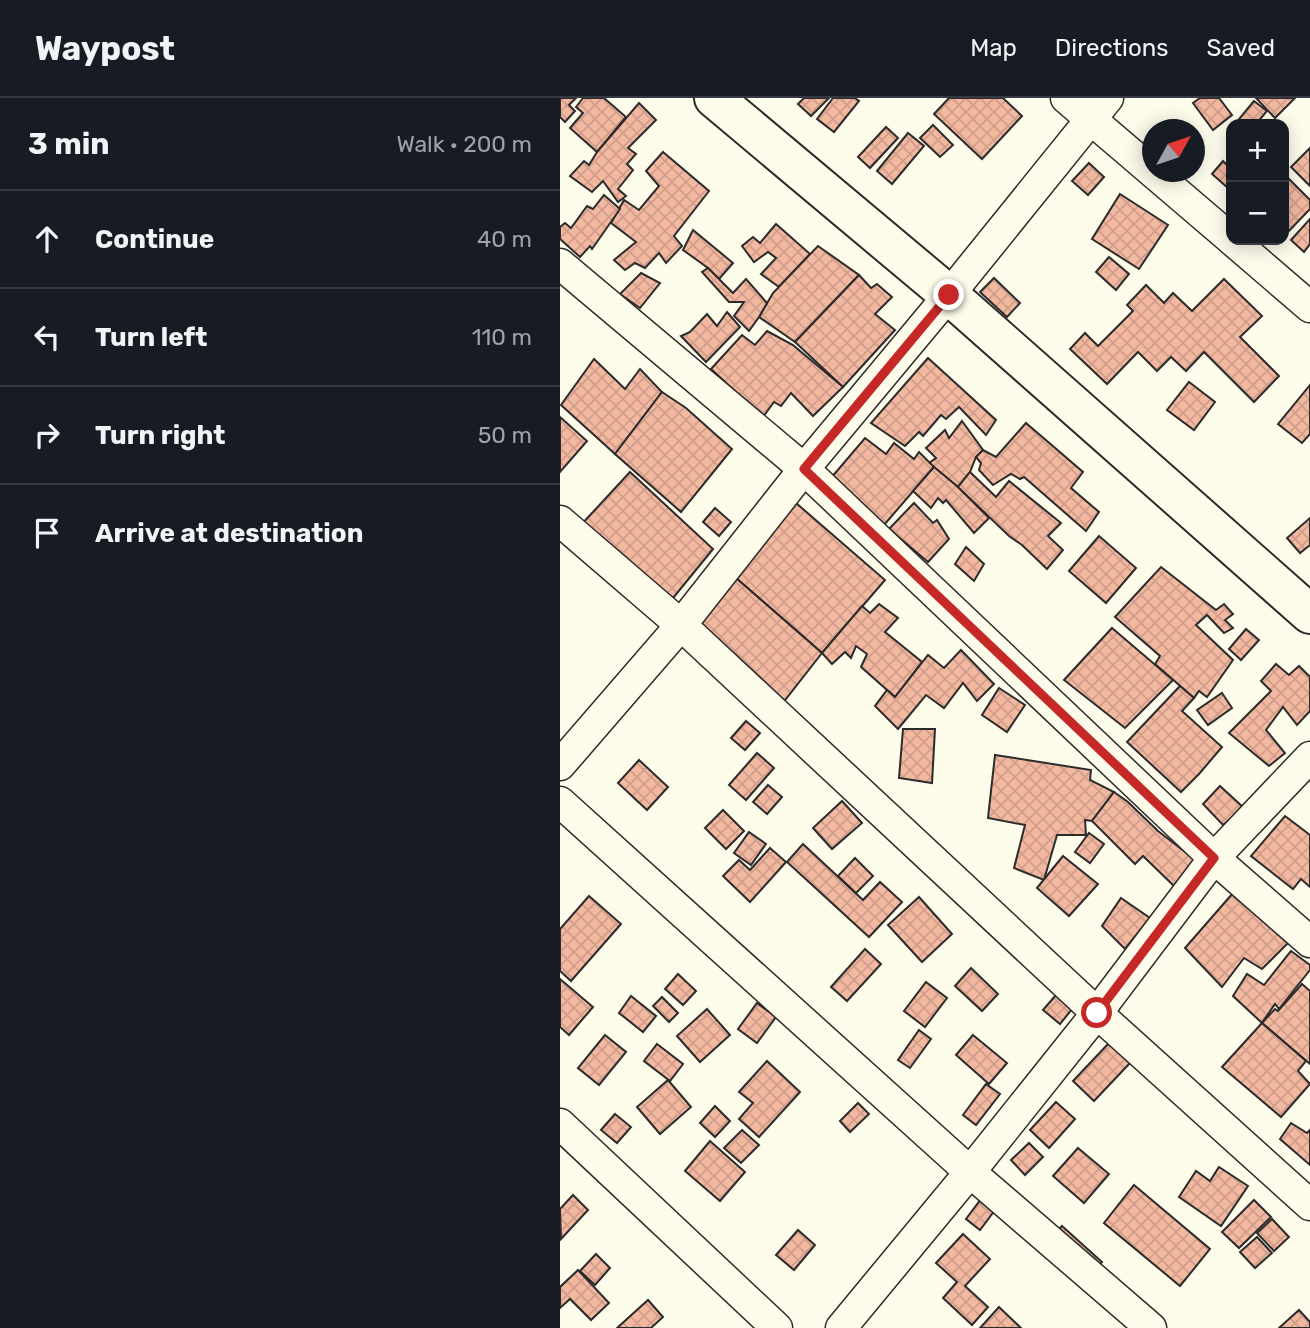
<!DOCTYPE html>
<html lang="en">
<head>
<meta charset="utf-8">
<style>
  body { margin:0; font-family:Rubik,sans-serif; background:#20242c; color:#f1f3f6 }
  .controls { position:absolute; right:21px; top:21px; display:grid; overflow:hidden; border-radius:14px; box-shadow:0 4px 18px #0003 }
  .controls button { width:63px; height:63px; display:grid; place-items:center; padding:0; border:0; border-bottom:2px solid #363941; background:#171b24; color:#f1f3f6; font:35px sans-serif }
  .compass { position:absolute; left:582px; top:21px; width:63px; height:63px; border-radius:50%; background:#171b24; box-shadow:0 4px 18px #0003; rotate:50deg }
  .stop { position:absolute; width:21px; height:21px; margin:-16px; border:5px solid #c62828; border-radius:50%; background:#fff }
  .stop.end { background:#c62828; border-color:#fff; box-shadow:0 2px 7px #0008 }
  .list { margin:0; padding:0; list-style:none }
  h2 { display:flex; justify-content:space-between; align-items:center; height:91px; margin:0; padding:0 28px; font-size:30px }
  h2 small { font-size:23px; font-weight:400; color:#9ea1a6 }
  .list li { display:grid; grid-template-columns:46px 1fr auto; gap:21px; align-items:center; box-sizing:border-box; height:98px; padding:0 28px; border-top:2px solid #363941 }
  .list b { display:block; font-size:26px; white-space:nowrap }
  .list em { font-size:23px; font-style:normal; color:#9ea1a6 }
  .icon { flex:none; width:38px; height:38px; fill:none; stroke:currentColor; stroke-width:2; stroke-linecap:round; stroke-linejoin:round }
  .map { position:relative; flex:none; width:750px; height:1230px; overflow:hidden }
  header { display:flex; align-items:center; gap:42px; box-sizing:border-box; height:98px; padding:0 35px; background:#171b24; border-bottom:2px solid #363941 }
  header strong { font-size:33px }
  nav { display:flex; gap:38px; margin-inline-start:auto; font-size:24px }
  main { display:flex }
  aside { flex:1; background:#171b24 }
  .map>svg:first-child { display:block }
</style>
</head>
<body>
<header>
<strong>Waypost</strong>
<nav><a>Map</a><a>Directions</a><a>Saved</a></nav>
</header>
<main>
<aside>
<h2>3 min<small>Walk · 200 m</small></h2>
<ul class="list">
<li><svg class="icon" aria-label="ahead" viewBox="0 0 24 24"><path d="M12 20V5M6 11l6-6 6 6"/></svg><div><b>Continue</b></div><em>40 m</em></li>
<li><svg class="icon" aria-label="left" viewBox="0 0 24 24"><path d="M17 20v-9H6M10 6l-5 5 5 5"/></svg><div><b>Turn left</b></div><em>110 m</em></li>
<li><svg class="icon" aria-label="right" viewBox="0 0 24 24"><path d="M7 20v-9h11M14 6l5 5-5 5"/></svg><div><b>Turn right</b></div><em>50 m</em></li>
<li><svg class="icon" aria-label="arrive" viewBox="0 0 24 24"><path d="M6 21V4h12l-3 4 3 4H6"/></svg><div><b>Arrive at destination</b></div></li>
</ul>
</aside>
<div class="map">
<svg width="750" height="1230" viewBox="0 0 750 1230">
  <defs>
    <pattern id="building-cross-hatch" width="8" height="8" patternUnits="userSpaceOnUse" patternTransform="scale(1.75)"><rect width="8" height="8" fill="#f2b8a0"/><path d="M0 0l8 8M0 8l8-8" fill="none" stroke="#d09e8a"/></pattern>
  </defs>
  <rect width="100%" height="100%" fill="#fdfbea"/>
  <g fill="url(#building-cross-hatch)" stroke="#2b2b2b" stroke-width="2">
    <path d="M0 0H16L9 7 15 13 5 24 0 19Z"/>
    <path d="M23 0H44L66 19 37 54 10 30 23 15 16 9Z"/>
    <path d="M244 0H269L251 18 238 6Z"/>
    <path d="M273 0H295L299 3 274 34 257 21Z"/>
    <path d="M389 0H443L462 18 422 61 374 16Z"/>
    <path d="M640 0H659L672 17 653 32 633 5Z"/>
    <path d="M696 0H735L715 20Z"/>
    <path d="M694 3 707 13 696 26H685L679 21Z"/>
    <path d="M79 5 96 22 68 50 76 56 67 66 73 72 58 91 66 98 58 104 43 83 32 94 10 78 24 63 29 67 37 54Z"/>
    <path d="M373 27 393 47 380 59 360 40Z"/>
    <path d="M326 29 338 40 310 70 298 59Z"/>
    <path d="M348 35 364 48 332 86 317 73Z"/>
    <path d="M750 50V88L731 69Z"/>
    <path d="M103 54 149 93 114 138 122 148 106 165 99 155 85 170 75 165 65 172 54 162 76 144 51 125 64 102 79 112 99 88 86 73Z"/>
    <path d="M663 63 671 71V86L668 90 652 76Z"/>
    <path d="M529 65 544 79 528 97 512 83Z"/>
    <path d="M724 76 750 102V111L724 138Z"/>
    <path d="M560 96 608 127 579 171 532 141Z"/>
    <path d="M44 97 60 111 32 151 30 148 20 159 0 141V129L5 125 11 130 27 108 33 111Z"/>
    <path d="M750 121V146L744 154 731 142Z"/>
    <path d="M216 126 250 156 219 189 201 176 216 160 208 154 194 164 182 148 193 139 200 145Z"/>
    <path d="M133 132 173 165 159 181 148 170 123 152Z"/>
    <path d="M258 148 299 177 235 244 199 219 213 195Z"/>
    <path d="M549 159 569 176 556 192 536 174Z"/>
    <path d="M148 170 173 195 186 181 207 205 199 219 189 233 174 218 184 204H169L142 174Z"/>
    <path d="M81 175 100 185 80 210 60 196Z"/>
    <path d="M299 177 311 190 317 186 332 199 315 216 335 232 283 289 235 244Z"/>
    <path d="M434 180 460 205 447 219 420 194Z"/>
    <path d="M664 181 702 218 680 239 719 278 694 304 644 254 626 273 611 259 597 273 578 254 547 286 510 251 525 235 538 248 573 213 567 207 586 187 604 205 613 195 632 213Z"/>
    <path d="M167 214 180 229 146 264 121 238 130 234 147 216 157 228Z"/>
    <path d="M207 233 233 247 283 289 253 318 231 295 221 308 214 304 203 319 151 271 182 237 195 247Z"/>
    <path d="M368 260 436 322 426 337 399 309 386 321 381 317 363 338 359 334 345 348 311 325Z"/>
    <path d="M34 261 65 291 80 271 102 294 55 356 1 307Z"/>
    <path d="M629 284 655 304 634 332 607 312Z"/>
    <path d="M750 287V336L742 345 718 326Z"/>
    <path d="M102 294 126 310 172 351 121 414 55 356Z"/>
    <path d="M0 319 27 343 0 374Z"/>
    <path d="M402 323 423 352 416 359 410 374 398 389 369 365 376 360 366 350 385 332 389 340Z"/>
    <path d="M466 325 523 374 511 390 539 414 526 433 464 379 460 381 451 376 433 387 419 372 421 365 416 359 423 352 436 359Z"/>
    <path d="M305 340 326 356 334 345 354 361 359 354 374 369 324 427 271 380Z"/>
    <path d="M374 369 398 389 429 420 414 435 386 402 383 405 378 400 371 410 353 393Z"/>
    <path d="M70 374 153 451 109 505 20 428Z"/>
    <path d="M410 374 436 399 449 383 501 425 488 438 503 452 487 471 462 447 449 438 398 389Z"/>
    <path d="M236 405 325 482 262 555 176 480Z"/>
    <path d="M354 405 373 425 377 422 389 441 368 464 329 431Z"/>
    <path d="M155 410 171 424 159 438 143 424Z"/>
    <path d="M750 420V447L740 455 727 440Z"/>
    <path d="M539 438 576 470 546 505 509 473Z"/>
    <path d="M406 449 424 466 414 483 395 466Z"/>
    <path d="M601 469 656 512 664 506 673 516 665 522 673 530 664 535 647 517 636 527 673 562 647 599 639 593 634 600 595 566 600 558 555 519Z"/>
    <path d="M176 480 262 555 222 606 136 528Z"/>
    <path d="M319 506 338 520 325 534 362 564 335 599 301 569 307 556 296 548 291 560 285 554 272 566 262 555 302 508 310 515Z"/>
    <path d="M552 530 613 582 565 630 504 582Z"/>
    <path d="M686 531 699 542 681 562 669 551Z"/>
    <path d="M401 552 434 586 417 603 403 585 384 610 366 597 338 631 315 608 327 592 335 599 368 557 384 570Z"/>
    <path d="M716 566 729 577 739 568 750 579V613L737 627 723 609 706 632 725 655 709 668 669 635 711 593 701 583Z"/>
    <path d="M620 588 634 600 622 613 662 649 639 676 621 694 567 644Z"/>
    <path d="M439 590 465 607 447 634 422 617Z"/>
    <path d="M662 595 672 610 648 627 637 612Z"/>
    <path d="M186 623 200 635 185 652 171 640Z"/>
    <path d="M343 631H375L372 685 339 680Z"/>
    <path d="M197 655 214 670 186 702 169 687Z"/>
    <path d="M435 657 531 672 530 682 554 694 532 723 525 722 526 737H497L484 782 454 770 465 727 428 720Z"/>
    <path d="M79 662 108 689 87 712 58 685Z"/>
    <path d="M208 687 222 699 207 716 193 704Z"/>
    <path d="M660 688 684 710 663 727 643 706Z"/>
    <path d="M554 694 568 704 598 733 637 763 614 788 583 758 575 766 532 723Z"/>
    <path d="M282 703 302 725 272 751 253 730Z"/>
    <path d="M163 712 184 733 166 751 145 730Z"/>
    <path d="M725 718 750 737V789L741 781 733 791 691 758Z"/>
    <path d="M189 734 206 746 191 767 174 755Z"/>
    <path d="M529 735 544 746 530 765 515 754Z"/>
    <path d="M243 746 303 802 320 784 342 804 309 839 227 764Z"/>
    <path d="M210 750 226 764 190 804 163 778 179 762 190 772Z"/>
    <path d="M503 758 538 786 509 818 477 790Z"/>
    <path d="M295 760 313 778 296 795 278 778Z"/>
    <path d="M673 795 728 845 702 871 684 860 662 889 625 850Z"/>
    <path d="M29 798 61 826 11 883 0 873V831Z"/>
    <path d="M359 799 392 836 362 864 328 827Z"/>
    <path d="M561 800 590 820 565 851 542 828Z"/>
    <path d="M305 851 321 866 287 903 271 889Z"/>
    <path d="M731 853 750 867V872L719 911 715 906 702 925 673 898 687 876 704 887Z"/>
    <path d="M411 870 438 896 422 913 395 888Z"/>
    <path d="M118 876 136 893 123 907 105 891Z"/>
    <path d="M0 881 33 909 9 937 0 929Z"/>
    <path d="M366 884 387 900 365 929 344 913Z"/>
    <path d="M742 886 750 893V966L702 925 715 911 718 913Z"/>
    <path d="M496 897 512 911 500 926 483 912Z"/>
    <path d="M71 898 96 918 83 934 59 915Z"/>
    <path d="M102 899 118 915 109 924 93 908Z"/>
    <path d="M197 905 216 919 197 945 178 931Z"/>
    <path d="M147 911 170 937 140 964 117 938Z"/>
    <path d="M702 925 746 963 738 973 750 986 721 1019 662 969Z"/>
    <path d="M359 932 371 941 350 970 338 962Z"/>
    <path d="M45 937 66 954 39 987 18 970Z"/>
    <path d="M413 937 447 965 429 986 396 957Z"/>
    <path d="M549 945 570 965 534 1003 513 983Z"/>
    <path d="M97 946 123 966 110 983 84 963Z"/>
    <path d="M207 963 240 994 199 1039 179 1021 193 1005 179 994Z"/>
    <path d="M108 982 131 1009 100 1036 77 1009Z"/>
    <path d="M426 986 440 996 416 1027 403 1017Z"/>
    <path d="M496 1004 515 1021 489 1050 470 1032Z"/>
    <path d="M298 1005 309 1016 290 1034 280 1023Z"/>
    <path d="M155 1008 170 1023 155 1039 140 1025Z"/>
    <path d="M55 1016 71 1029 57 1045 41 1032Z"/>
    <path d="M731 1025 747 1035 750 1032V1067L720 1041Z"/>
    <path d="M182 1032 199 1047 181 1065 164 1050Z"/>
    <path d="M150 1043 185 1074 160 1103 125 1073Z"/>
    <path d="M469 1045 483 1059 465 1077 451 1062Z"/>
    <path d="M518 1050 549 1076 524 1105 493 1078Z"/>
    <path d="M659 1069 688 1088 661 1128 619 1099 636 1073 650 1083Z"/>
    <path d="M574 1087 650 1151 620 1188 544 1125Z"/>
    <path d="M13 1097 28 1112 1 1141 0 1111Z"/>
    <path d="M421 1101 435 1112 420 1132 406 1121Z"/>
    <path d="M694 1102 711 1119 679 1150 662 1134Z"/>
    <path d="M712 1121 729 1139 714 1153 697 1135Z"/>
    <path d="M502 1128 542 1164 531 1176 491 1140Z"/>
    <path d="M238 1132 255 1147 234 1172 216 1157Z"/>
    <path d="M403 1136 430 1161 405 1188 428 1209 412 1227 383 1200 397 1184 376 1165Z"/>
    <path d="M697 1139 712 1155 695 1170 680 1154Z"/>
    <path d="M36 1156 50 1170 35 1187 20 1173Z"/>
    <path d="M18 1172 49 1205 31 1222 10 1201 0 1210V1189Z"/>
    <path d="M88 1202 103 1219 91 1230H57Z"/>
    <path d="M439 1209 461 1230H420Z"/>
    <path d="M739 1212 750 1224V1230H719Z"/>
  </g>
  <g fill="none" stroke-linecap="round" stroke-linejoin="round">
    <g stroke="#2b2b2b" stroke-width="33">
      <g id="street">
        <path d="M506 0 671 141"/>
        <path d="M672 142 750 209"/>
        <path d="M0 166 244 371 654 760 750 844"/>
        <path d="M0 423 121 527 537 915 750 1107"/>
        <path d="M0 667 121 527 244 371 389 197 548 0"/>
        <path d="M0 704 410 1074 591 1230"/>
        <path d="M0 1026 217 1230"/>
        <path d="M281 1230 410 1074 537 915 654 760 750 659"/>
      </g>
    </g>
    <g stroke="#2b2b2b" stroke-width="42">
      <path id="secondary" d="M154 0 389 197 750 516"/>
    </g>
    <use href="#street" stroke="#fdfbea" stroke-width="30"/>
    <use href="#secondary" stroke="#fdfbea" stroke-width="38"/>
  </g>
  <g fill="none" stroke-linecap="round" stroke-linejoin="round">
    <path stroke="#c62828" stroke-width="9" d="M389 197 244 371 654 760 537 915"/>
  </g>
</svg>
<div class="controls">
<button>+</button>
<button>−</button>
</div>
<svg class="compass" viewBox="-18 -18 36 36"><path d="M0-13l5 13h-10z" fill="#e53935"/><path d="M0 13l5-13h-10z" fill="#9ea1a6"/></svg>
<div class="stop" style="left:537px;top:915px"></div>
<div class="stop end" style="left:389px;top:197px"></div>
</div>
</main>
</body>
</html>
